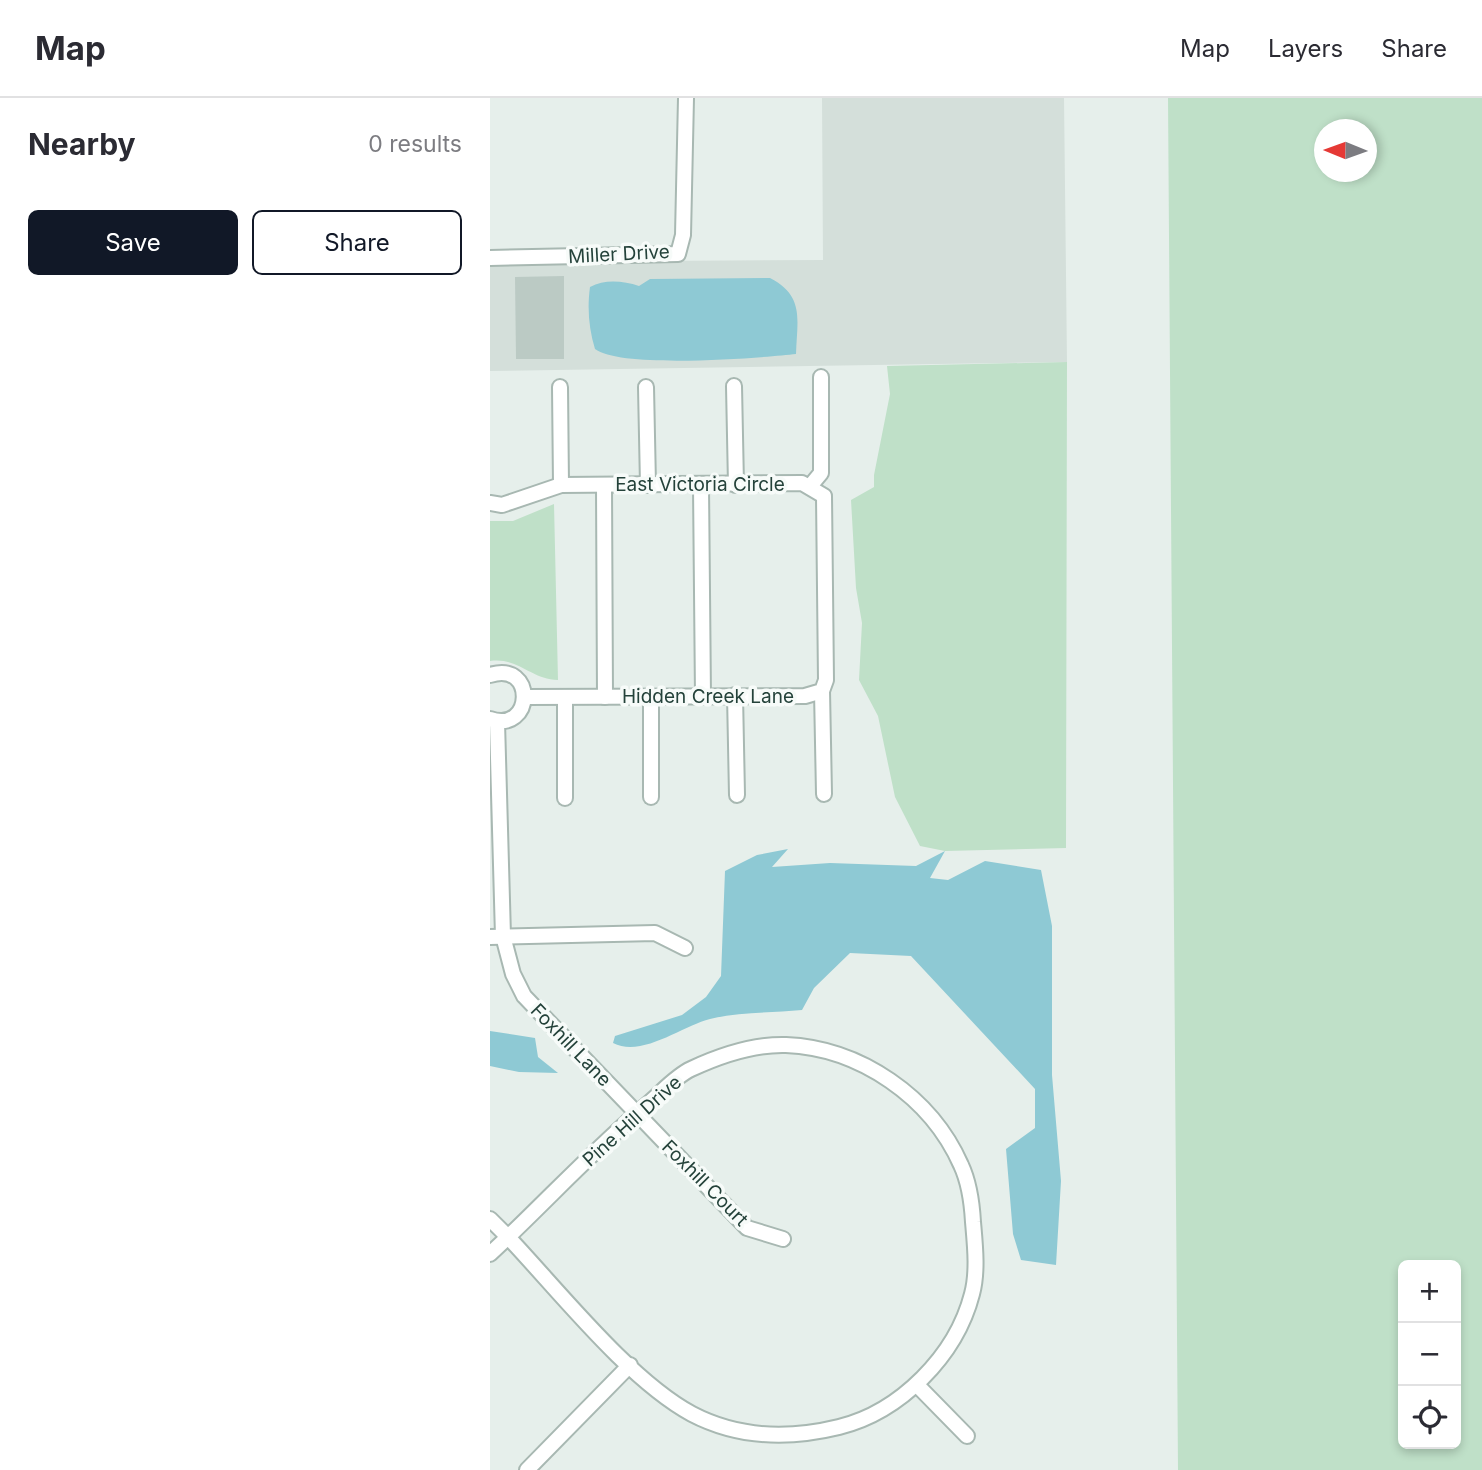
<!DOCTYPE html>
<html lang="en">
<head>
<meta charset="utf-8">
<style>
  body { margin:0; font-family:Inter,sans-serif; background:#f2f2f3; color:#2b2b33 }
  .controls { position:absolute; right:21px; bottom:21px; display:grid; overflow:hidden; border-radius:10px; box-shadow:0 4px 10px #0003 }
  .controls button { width:63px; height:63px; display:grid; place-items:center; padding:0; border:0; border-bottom:2px solid #e1e1e2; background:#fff; color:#2b2b33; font:35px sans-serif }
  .compass { position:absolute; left:824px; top:21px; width:63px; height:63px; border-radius:50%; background:#fff; box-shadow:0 4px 10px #0003; rotate:271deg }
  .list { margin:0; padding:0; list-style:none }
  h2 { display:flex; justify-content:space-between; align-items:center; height:91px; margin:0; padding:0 28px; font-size:30px }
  h2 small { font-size:23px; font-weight:400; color:#7c7c81 }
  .actions { display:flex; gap:14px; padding:21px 28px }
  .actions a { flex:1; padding:16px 0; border:2px solid #111827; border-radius:10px; text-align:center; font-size:24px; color:#111827 }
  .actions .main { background:#111827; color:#fff }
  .icon { flex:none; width:38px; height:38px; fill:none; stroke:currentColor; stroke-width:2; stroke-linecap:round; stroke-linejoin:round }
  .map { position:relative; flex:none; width:992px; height:1372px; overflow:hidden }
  header { display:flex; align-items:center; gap:42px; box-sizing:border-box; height:98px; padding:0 35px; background:#fff; border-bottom:2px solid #e1e1e2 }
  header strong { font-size:33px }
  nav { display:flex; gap:38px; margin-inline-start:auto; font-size:24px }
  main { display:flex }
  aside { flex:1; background:#fff }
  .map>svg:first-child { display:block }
</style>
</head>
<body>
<header>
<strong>Map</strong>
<nav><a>Map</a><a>Layers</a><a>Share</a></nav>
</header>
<main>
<aside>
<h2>Nearby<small>0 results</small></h2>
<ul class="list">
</ul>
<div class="actions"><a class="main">Save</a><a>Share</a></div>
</aside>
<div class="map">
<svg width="992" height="1372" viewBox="0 0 992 1372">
  <rect width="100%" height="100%" fill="#e6efeb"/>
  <path fill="#d4dfda" d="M332 0H574L577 264 0 273V164L333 162Z"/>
  <g fill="#bfe0c8" fill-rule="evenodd">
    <path d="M678 0H992V1372H688ZM834 32H876V74H834ZM966 1167V1346H913V1167Z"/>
    <path d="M577 264 576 750 455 753 430 748 405 699 388 618 369 582 372 525 366 490 361 402 384 389V377L400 296 397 268Z"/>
    <path d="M64 406 68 582C40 581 28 559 0 563V423H23Z"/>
  </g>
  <g fill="#8ec9d4">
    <path d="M280 180C315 198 307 222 306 256 270 260 131 271 105 251 99 231 97 211 100 189 115 181 133 183 149 188L160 181Z"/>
    <path d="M298 751 282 769 340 765 426 768 455 753 440 780 458 782 495 763 551 772 562 828V977L571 1083 566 1167 531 1162 523 1136 516 1051 545 1030V991L421 858 360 855 324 890 312 912C282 915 249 914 220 921 192 928 152 960 123 945L125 938 192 917 216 899 231 878 235 773 267 757Z"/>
    <path d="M0 933 45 940 48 959 68 975 29 974 0 968Z"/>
  </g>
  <path fill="#bbcac4" d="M74 178V261H26L25 179Z"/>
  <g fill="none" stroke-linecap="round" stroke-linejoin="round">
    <g stroke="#a8b8b2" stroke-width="18">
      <g id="minor">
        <path d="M0 160 188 156 193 137 196 0"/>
        <path d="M244 288 246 387"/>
        <path d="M70 289 71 387"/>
        <path d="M156 289 158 387"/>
        <path d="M114 387 115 599"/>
        <path d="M321 387 331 375V279"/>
        <path d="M211 388 213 598"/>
        <path d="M0 405 12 407 71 387 312 385 334 398 336 582 332 593 315 598 35 599"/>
        <path d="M0 577C46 562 44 636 0 621"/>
        <path d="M332 593 334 696"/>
        <path d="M245 597 247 697"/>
        <path d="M75 599V700"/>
        <path d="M7 624 13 838 23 876 34 898 257 1130 293 1141"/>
        <path d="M161 699V599"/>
        <path d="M0 839 165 835 195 850"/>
        <path d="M0 1121 18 1139C69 1193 139 1282 202 1316 248 1340 300 1341 349 1329 410 1314 466 1258 482 1196 488 1174 485 1147 483 1124 482 1106 479 1084 471 1067 441 999 370 950 296 947 263 946 231 957 201 971 186 978 173 993 160 1004 110 1046 65 1094 18 1139L0 1156"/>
        <path d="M427 1287 477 1338"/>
        <path d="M37 1372 140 1267"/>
      </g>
    </g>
    <use href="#minor" stroke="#fff" stroke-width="14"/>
  </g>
  <g text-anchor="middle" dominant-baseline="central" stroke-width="7" stroke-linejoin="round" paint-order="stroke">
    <g font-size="19" fill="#24423a" stroke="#f7fbf9">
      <text transform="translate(129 156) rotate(-3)">Miller Drive</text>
      <text x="210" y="386">East Victoria Circle</text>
      <text x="218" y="598">Hidden Creek Lane</text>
      <text transform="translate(81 947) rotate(46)">Foxhill Lane</text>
      <text transform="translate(142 1023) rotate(-42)">Pine Hill Drive</text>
      <text transform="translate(215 1085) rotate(45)">Foxhill Court</text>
    </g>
  </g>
</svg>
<div class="controls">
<button>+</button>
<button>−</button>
<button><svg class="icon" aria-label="locate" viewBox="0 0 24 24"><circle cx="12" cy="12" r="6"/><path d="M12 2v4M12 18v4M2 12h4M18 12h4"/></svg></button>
</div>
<svg class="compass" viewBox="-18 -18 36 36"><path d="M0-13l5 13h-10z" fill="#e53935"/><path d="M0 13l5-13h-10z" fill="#7c7c81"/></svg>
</div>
</main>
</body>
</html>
